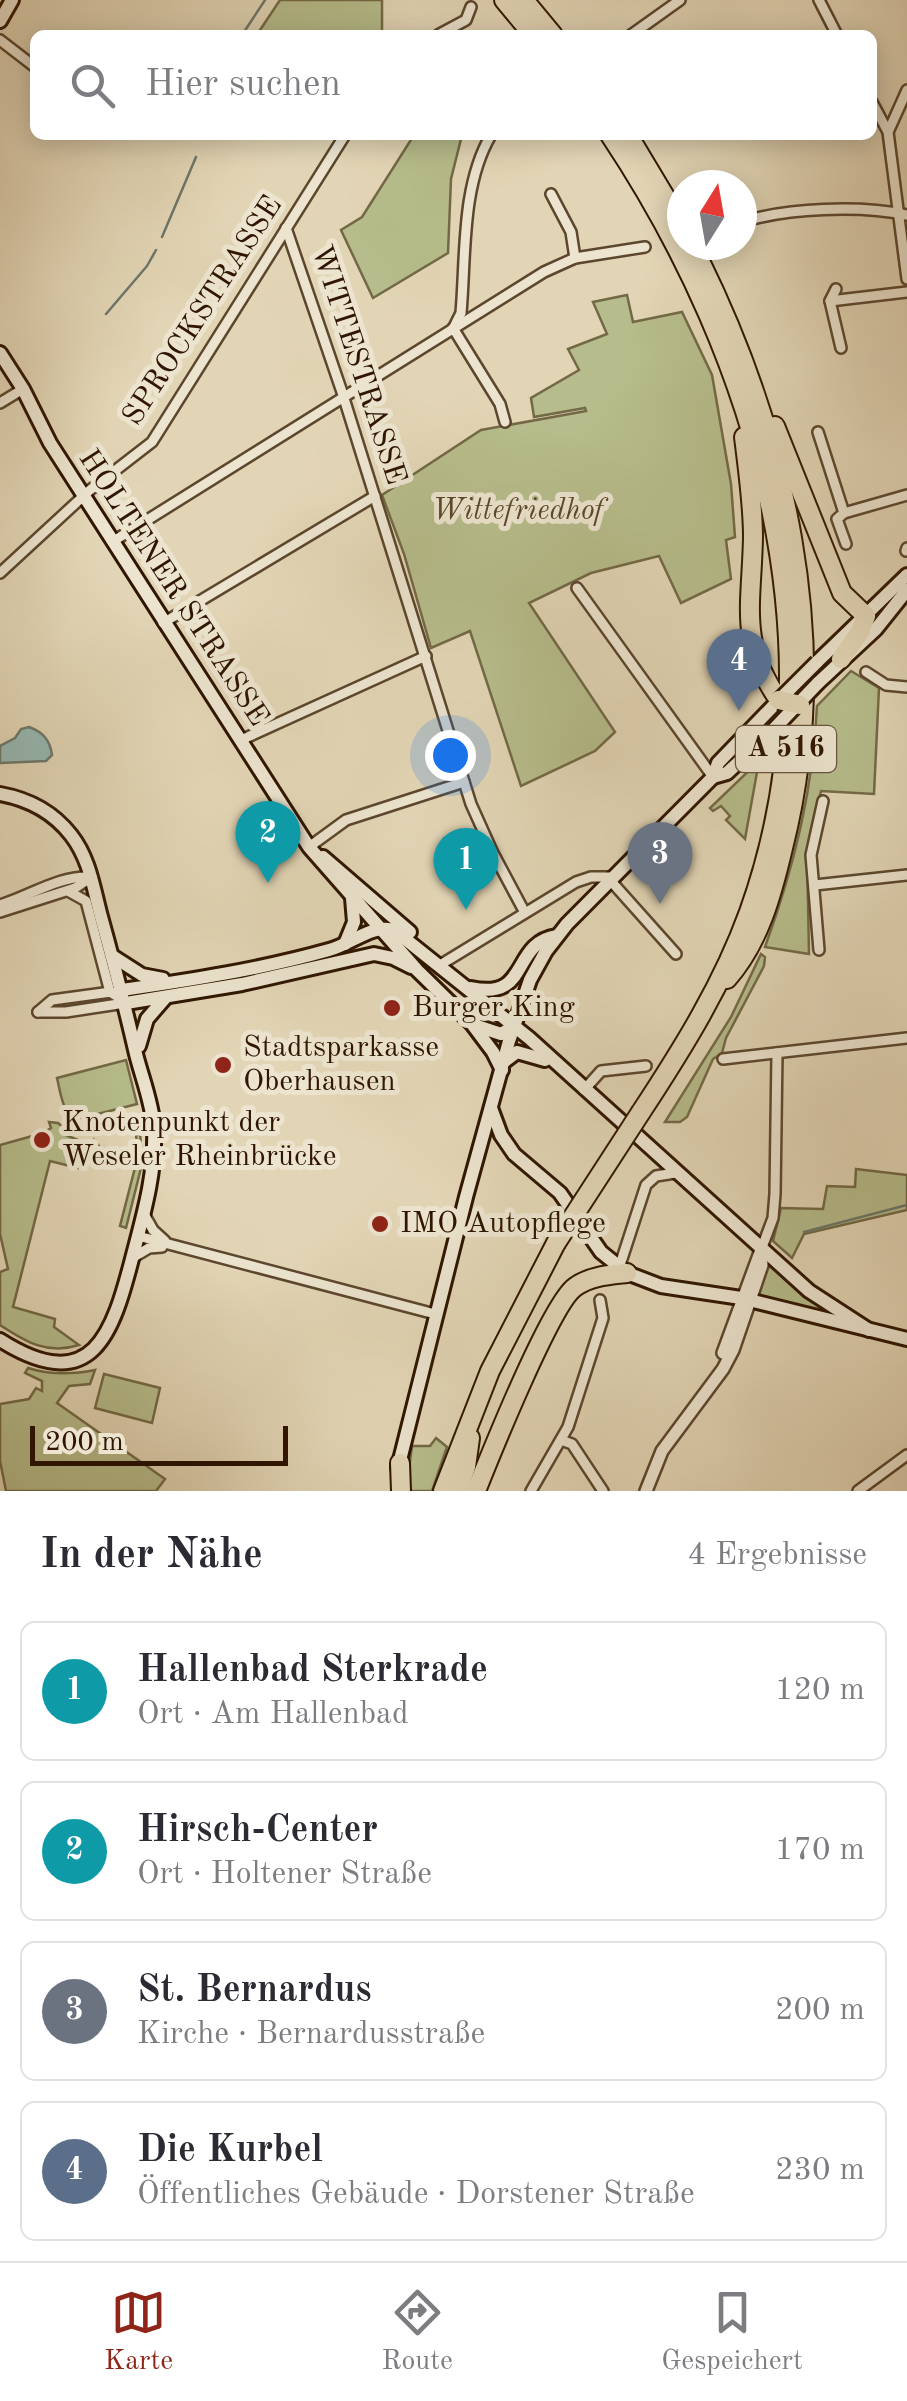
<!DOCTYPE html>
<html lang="de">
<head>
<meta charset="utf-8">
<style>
  body { margin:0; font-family:"Old Standard TT",serif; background:#f7f7f7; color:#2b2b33 }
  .compass { position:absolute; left:667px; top:170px; width:90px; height:90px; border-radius:50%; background:#fff; box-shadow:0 5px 25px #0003; rotate:11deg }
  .scale { position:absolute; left:30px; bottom:25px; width:258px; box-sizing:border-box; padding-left:10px; border:5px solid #301600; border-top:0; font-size:28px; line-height:35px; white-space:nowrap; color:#301600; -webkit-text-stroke:8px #ece4cf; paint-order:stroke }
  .you { position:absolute; left:450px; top:755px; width:35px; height:35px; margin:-25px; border:8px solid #fff; border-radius:50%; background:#1a73e8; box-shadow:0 0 0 15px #1a73e833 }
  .badge { display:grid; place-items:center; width:65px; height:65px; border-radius:50%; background:#8f2418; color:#fff; font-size:32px; font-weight:700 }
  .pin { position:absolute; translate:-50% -82px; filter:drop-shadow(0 2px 5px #0008) }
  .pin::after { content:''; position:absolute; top:52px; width:35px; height:30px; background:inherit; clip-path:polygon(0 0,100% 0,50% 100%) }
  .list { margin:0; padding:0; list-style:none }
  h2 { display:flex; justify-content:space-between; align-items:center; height:130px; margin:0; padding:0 40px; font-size:42px }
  h2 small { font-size:32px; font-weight:400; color:#7c7c81 }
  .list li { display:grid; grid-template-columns:65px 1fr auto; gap:30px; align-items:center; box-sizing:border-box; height:140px; margin:0 20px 20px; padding:0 20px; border:2px solid #e1e1e2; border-radius:15px }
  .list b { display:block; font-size:38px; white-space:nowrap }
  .list p { margin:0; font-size:32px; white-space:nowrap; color:#7c7c81 }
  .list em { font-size:32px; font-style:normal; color:#7c7c81 }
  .icon { flex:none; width:55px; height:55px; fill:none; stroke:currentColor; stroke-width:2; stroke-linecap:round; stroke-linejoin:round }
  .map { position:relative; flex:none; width:907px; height:1491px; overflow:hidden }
  .search { position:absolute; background:#fff; box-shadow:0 5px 25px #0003; left:30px; right:30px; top:30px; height:110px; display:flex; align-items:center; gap:25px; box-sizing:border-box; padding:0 35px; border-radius:15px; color:#7c7c81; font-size:38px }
  .sheet { height:770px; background:#fff }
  nav { display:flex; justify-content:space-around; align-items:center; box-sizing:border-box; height:140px; border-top:2px solid #e1e1e2; background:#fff; font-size:28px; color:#7c7c81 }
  nav a { display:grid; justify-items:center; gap:5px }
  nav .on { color:#8f2418 }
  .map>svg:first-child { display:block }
</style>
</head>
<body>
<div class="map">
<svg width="907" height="1491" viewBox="0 0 907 1491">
  <rect width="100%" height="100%" fill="#e2d5b5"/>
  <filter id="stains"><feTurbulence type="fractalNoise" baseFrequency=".002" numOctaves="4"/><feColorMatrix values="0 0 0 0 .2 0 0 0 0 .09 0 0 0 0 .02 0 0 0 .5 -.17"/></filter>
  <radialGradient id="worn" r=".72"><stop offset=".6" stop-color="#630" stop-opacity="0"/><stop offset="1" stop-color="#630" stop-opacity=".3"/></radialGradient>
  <g fill="#b6bc8b" stroke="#736946" stroke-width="2.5">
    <path d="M280 0H382V35L258 33Z"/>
    <path d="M414 135H462L451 179 448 253 373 298 341 230 362 217Z"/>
    <path d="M627 295 633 322 682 312 712 375 731 484 735 537 726 540 731 579 681 603 659 556 591 573 529 603 615 732 595 751 521 786 470 631 431 648 404 554 382 495 481 430 586 411 585 408 534 417 531 398 579 370 568 349 607 334 593 302Z"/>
    <path d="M851 671 879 688 874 794 821 791 807 851 809 954 765 947C794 867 813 790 817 706Z"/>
    <path d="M759 761 745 839 726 820 730 816 721 806 713 811 710 808Z"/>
    <path d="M761 954 765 957 764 966 726 1038 722 1053 713 1059 687 1117 680 1122H665L731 1017Z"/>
    <path d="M126 1060 137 1104 82 1118C62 1118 61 1094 57 1078Z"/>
    <path d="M139 1114 142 1164 126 1228 120 1226 138 1156 135 1124H129V1120Z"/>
    <path d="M49 1122 58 1123 65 1129 61 1133 92 1146 94 1140 99 1146 96 1160 81 1156 78 1168 50 1161 13 1307 55 1319 54 1327 79 1345C47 1355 26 1342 0 1325V1272L8 1269 0 1234V1145L43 1133 51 1128Z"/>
    <path d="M856 1169 907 1175V1210L804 1234 792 1258 773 1241 781 1208 823 1209 827 1186 855 1187Z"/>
    <path d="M771 1266 838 1318 757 1297 766 1267Z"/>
    <path d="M28 1368C50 1375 75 1374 95 1370L90 1384 69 1386 57 1403 165 1479 156 1491H6L0 1461V1404L29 1399 36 1388 42 1391V1381L25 1373Z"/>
    <path d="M104 1374 160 1388 152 1423 95 1408Z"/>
    <path d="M436 1438 447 1447 432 1491H406L412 1446H430Z"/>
  </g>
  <path fill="#95b8b3" stroke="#6d776b" stroke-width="2.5" d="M29 727C43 732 50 740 52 755L46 761 0 763V746L15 738 21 729Z"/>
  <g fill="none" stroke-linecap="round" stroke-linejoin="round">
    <g stroke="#6d776b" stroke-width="2.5">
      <path d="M242 35 265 0"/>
      <path d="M162 237 196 157"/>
      <path d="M106 314 147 266 156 250"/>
      <path d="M804 1232 907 1205"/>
    </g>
    <g stroke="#5c462d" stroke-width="14">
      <g id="minor">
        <path d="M819 0 837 35"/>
        <path d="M438 35 466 20 471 7"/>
        <path d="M631 35 680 0"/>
        <path d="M0 40 35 67"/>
        <path d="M872 102 888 132 907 279"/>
        <path d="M889 130 907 90"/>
        <path d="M551 194 571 232 575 258"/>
        <path d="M742 222C787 208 860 205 907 215"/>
        <path d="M286 228 342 392 471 804 493 853 524 911"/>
        <path d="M836 289 830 301 841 348"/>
        <path d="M830 301 907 292"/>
        <path d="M455 325 461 313C466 256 461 186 491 135"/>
        <path d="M453 328 500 404 505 422"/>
        <path d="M0 403 23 389"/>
        <path d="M818 432 844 513"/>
        <path d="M112 542 544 272 575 258 645 247"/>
        <path d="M846 544 837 519 844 513 907 495"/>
        <path d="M906 551 907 548"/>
        <path d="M0 573 90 490 152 442 345 135"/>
        <path d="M577 588 713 777"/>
        <path d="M163 623 375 496"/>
        <path d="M866 672 886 685 907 687"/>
        <path d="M241 740 426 656"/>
        <path d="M309 847 346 820 464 782"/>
        <path d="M610 880 676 954"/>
        <path d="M815 885 907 875"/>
        <path d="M68 891 86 901 110 992 124 1001"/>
        <path d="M0 905C30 896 58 876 89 877"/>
        <path d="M0 912 75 888 92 877"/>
        <path d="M819 950 811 855 823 801"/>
        <path d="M440 965 576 882 591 877H613"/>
        <path d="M38 1012 52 1000 111 992"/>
        <path d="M38 1012H66L125 1003"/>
        <path d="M723 1059 907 1038"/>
        <path d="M584 1090 601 1071 646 1066"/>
        <path d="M144 1214 153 1230 165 1241"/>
        <path d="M138 1236 435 1314"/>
        <path d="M761 1250 773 1218 775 1194 777 1053"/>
        <path d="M132 1258 149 1248 162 1247"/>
        <path d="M619 1268 646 1185 656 1176 675 1173"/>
        <path d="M561 1440 572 1444 603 1491"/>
        <path d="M531 1491 568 1427 603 1318 600 1300"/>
        <path d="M858 1491 907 1455"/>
      </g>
    </g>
    <g stroke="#5c462d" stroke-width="16">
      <g id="tertiary">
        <path d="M723 1353 761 1250"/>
        <path d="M646 1491 662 1451 723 1369 733 1350 762 1265 761 1250"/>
      </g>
    </g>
    <g stroke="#301600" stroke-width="18">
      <g id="secondary">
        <path d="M0 21 12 0"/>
        <path d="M0 353 23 389 50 443 309 847 417 970 472 1024 493 1052 502 1070"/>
        <path d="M817 662 907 575"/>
        <path d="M818 683 876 629 907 590"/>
        <path d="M713 777 727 773 772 731"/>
        <path d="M0 794C28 799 53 812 71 835 89 858 93 886 100 913 113 960 125 1006 136 1054 142 1078 152 1102 154 1128 156 1171 144 1213 133 1255 113 1333 93 1399 0 1340"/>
        <path d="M323 857 410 932"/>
        <path d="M345 944 354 922 352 898"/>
        <path d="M114 957 142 975 163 979"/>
        <path d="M471 988C531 1001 510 943 557 936"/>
        <path d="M122 990C191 980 262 969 329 950 350 945 373 923 394 930L529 1038 809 1291 869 1330"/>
        <path d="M126 1003 242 984 374 954 393 958 411 967"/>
        <path d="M474 1025 501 1034 513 1027"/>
        <path d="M139 1046 147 1019 166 997"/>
        <path d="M505 1061 517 1052 545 1060"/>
        <path d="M491 1108 501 1135 514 1154 560 1193 601 1252 627 1273 661 1286 741 1298 907 1339"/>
        <path d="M398 1468 466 1197 509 1041 530 980 546 951 567 924 713 777 718 763 779 700"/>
      </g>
    </g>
    <g stroke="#301600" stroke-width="22">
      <g id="motorway">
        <path d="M504 0 533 35"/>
        <path d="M524 0 553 35"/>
        <path d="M610 135C760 360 843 649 749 912 723 984 683 1048 641 1112"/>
        <path d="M628 135 682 225"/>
        <path d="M692 245C786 430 835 644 783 848 772 895 759 943 727 979"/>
        <path d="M775 426 842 593 866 616 860 632 841 659"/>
        <path d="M744 437C748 470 753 504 753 537 752 602 738 643 779 700"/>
        <path d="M400 1463 401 1491"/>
        <path d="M443 1491 490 1371 556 1243"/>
        <path d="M458 1491 466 1467 470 1438"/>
        <path d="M476 1491C490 1456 551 1304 575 1287 590 1276 609 1275 627 1273"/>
      </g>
    </g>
    <use href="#minor" stroke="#ece4cf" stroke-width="9"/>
    <use href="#tertiary" stroke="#ece4cf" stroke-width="11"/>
    <use href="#secondary" stroke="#ece4cf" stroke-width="12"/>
    <use href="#motorway" stroke="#e2d5b5" stroke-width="18"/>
    <g stroke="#301600" stroke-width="18" stroke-linecap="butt">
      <g id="secondary-bridge">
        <path d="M779 700 817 662"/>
        <path d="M772 731 818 683"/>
      </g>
    </g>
    <g stroke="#301600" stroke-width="22" stroke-linecap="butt">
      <g id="motorway-bridge">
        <path d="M779 700 800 705"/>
        <path d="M556 1243 641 1112"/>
      </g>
    </g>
    <use href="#secondary-bridge" stroke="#ece4cf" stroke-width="12"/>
    <use href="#motorway-bridge" stroke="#e2d5b5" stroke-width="18"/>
  </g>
  <g fill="#8f2418" stroke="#ece4cf" stroke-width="4">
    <circle cx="392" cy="1008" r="10"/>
    <circle cx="223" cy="1065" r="10"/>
    <circle cx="42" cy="1140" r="10"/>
    <circle cx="380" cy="1224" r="10"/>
  </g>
  <g text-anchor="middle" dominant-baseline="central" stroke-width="10" stroke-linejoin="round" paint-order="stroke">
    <rect fill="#ece4cf" stroke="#68543e" stroke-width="2.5" x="736" y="726" width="100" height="46" rx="8"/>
    <g font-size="28" font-weight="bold" fill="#301600">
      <text x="786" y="749">A 516</text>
    </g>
    <g font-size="30" fill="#301600" stroke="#ece4cf">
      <text transform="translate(203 311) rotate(-57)">SPROCKSTRASSE</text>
      <text transform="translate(358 365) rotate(72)">WITTESTRASSE</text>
      <text transform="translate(173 588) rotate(57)">HOLTENER STRASSE</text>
    </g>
    <g font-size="30" font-style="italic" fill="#58482a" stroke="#ece4cf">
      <text x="518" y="511">Wittefriedhof</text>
    </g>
    <g font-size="30" fill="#301600" stroke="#ece4cf" text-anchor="start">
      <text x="412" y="1008">Burger King</text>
      <text x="243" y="1048">Stadtsparkasse<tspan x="243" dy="34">Oberhausen</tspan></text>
      <text x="62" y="1123">Knotenpunkt der<tspan x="62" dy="34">Weseler Rheinbrücke</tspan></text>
      <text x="400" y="1224">IMO Autopflege</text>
    </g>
  </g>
  <rect width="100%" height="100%" filter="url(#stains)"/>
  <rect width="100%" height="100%" fill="url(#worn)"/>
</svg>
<svg class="compass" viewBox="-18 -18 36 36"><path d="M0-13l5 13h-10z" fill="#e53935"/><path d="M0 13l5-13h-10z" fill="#7c7c81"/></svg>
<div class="scale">200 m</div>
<div class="you"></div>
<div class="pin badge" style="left:466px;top:910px;background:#0f9aa8">1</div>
<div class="pin badge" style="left:268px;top:883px;background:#0f9aa8">2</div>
<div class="pin badge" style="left:660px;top:904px;background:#6b7280">3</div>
<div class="pin badge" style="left:739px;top:711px;background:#5c6f8a">4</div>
<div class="search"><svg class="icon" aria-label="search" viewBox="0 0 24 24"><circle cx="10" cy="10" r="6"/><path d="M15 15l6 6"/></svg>Hier suchen</div>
</div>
<section class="sheet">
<h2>In der Nähe<small>4 Ergebnisse</small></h2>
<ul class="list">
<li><span class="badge" style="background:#0f9aa8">1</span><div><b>Hallenbad Sterkrade</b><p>Ort · Am Hallenbad</p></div><em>120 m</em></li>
<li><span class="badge" style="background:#0f9aa8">2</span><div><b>Hirsch-Center</b><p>Ort · Holtener Straße</p></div><em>170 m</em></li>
<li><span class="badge" style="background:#6b7280">3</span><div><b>St. Bernardus</b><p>Kirche · Bernardusstraße</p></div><em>200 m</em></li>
<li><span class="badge" style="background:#5c6f8a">4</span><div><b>Die Kurbel</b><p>Öffentliches Gebäude · Dorstener Straße</p></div><em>230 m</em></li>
</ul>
</section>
<nav>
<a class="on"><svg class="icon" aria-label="map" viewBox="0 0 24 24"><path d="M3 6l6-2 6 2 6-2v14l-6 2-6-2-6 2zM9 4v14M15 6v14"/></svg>Karte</a>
<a><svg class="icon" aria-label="directions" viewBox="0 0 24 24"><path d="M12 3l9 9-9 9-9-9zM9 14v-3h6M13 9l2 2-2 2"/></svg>Route</a>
<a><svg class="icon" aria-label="saved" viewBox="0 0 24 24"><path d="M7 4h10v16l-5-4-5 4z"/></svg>Gespeichert</a>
</nav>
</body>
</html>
